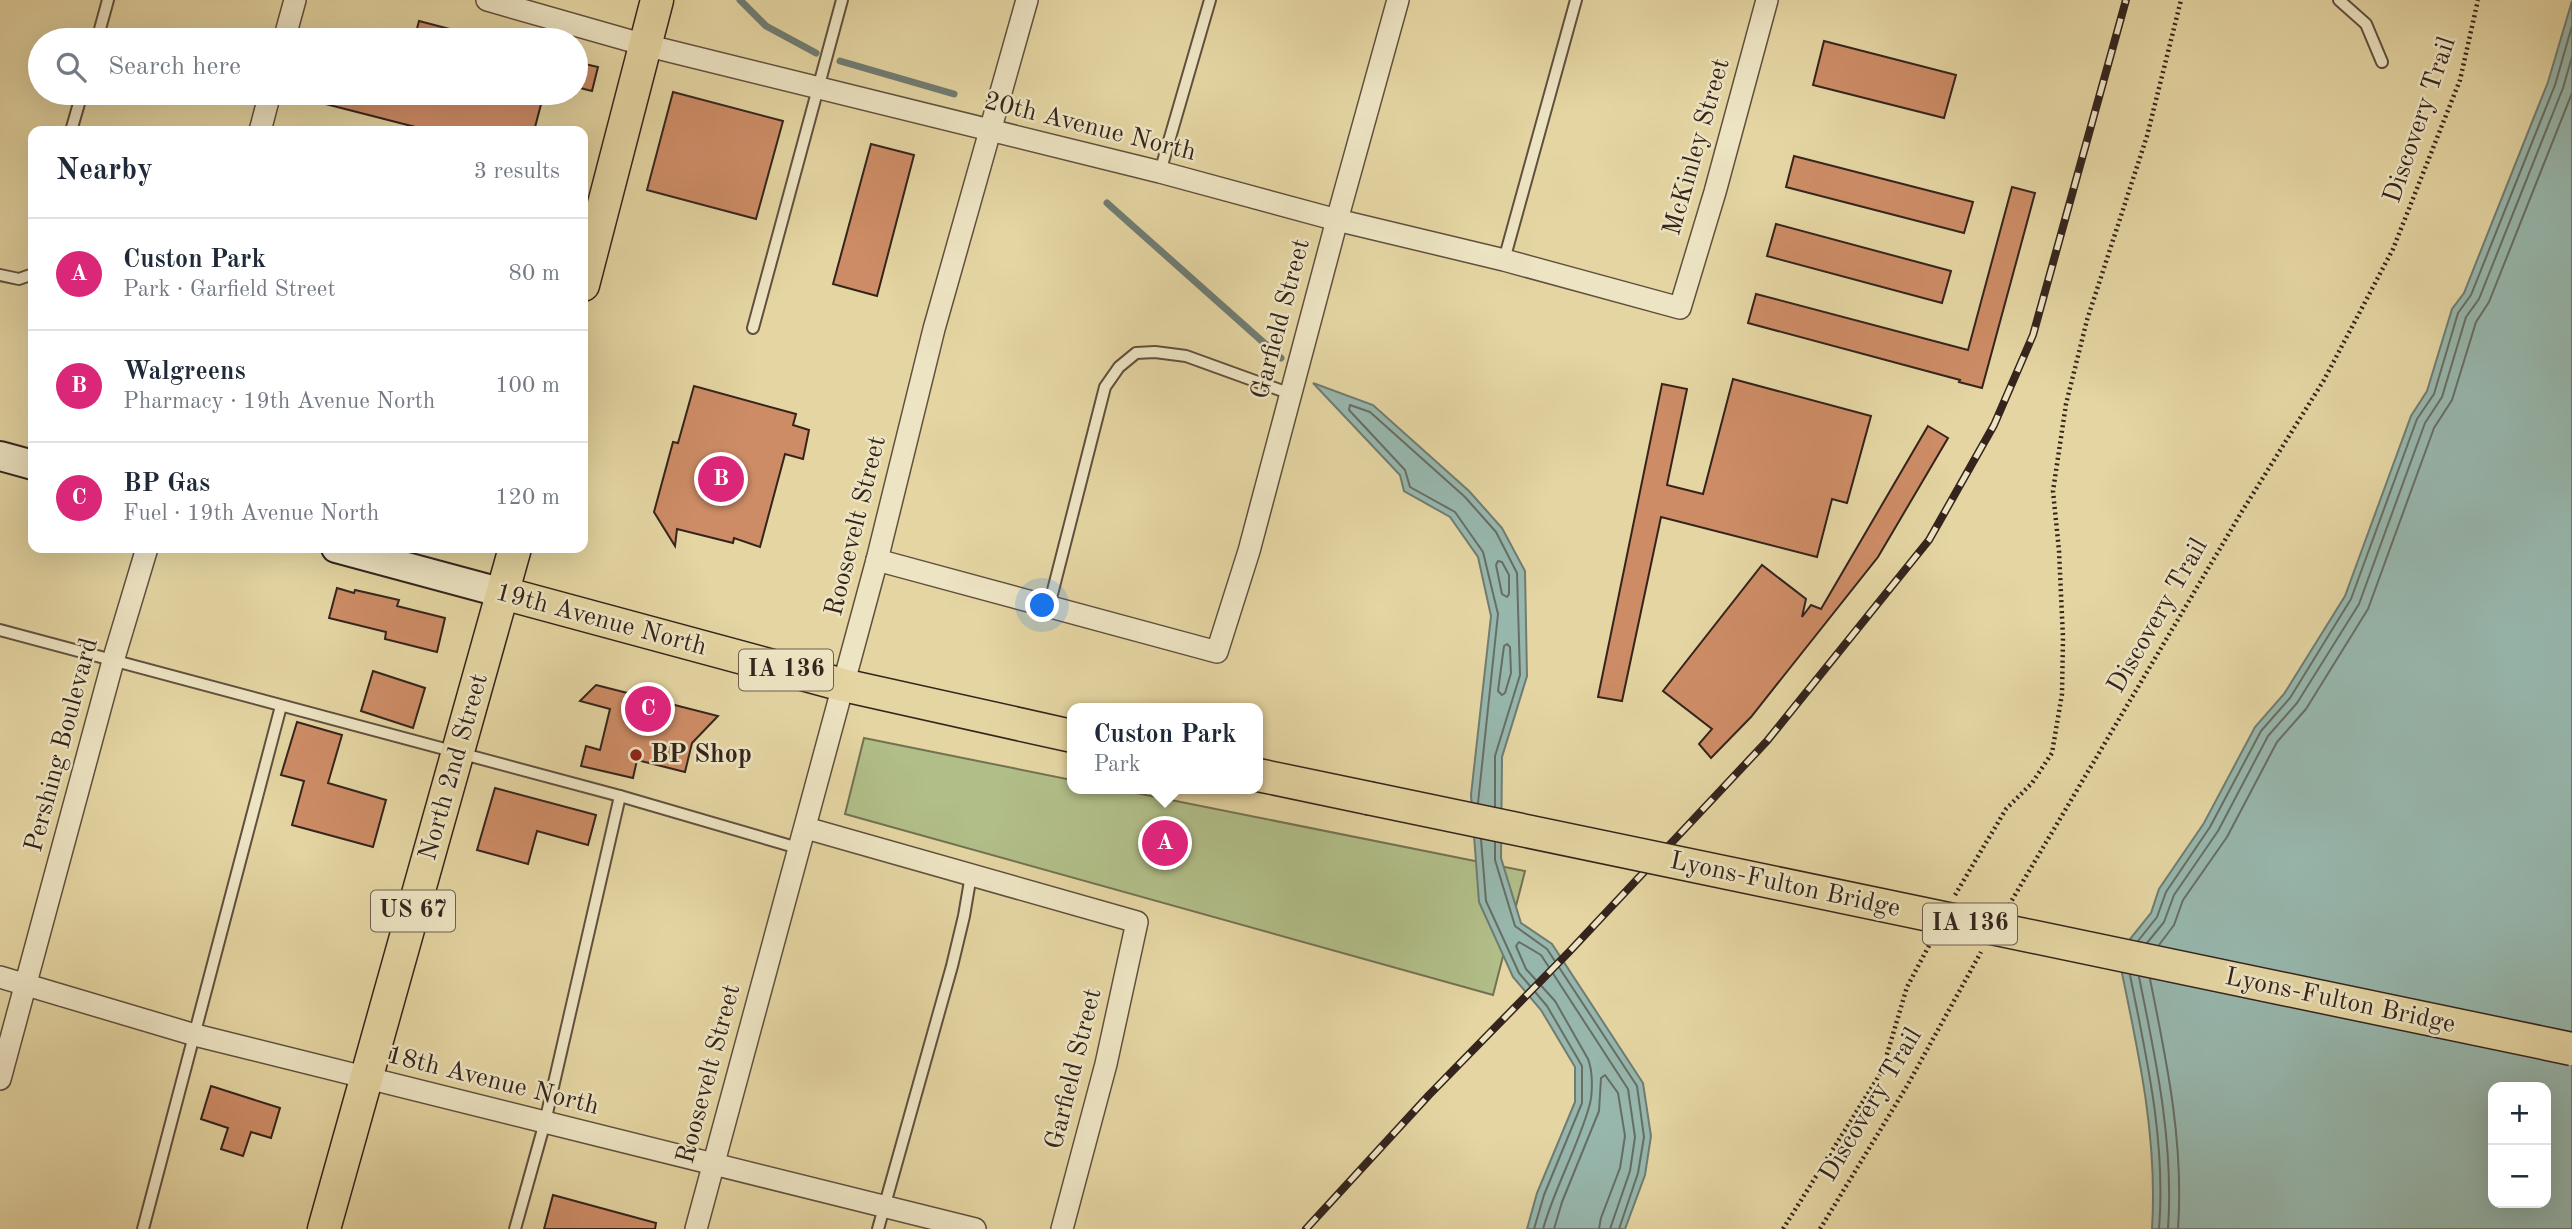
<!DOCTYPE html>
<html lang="en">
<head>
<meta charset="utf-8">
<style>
  body { margin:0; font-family:"Old Standard TT",serif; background:#f6f6f7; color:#1f2937 }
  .controls { position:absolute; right:21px; bottom:21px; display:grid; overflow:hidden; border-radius:14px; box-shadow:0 7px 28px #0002 }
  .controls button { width:63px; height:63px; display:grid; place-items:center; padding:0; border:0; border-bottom:2px solid #e0e1e3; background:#fff; color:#1f2937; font:35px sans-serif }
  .you { position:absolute; left:1043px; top:606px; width:24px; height:24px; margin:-18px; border:5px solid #fff; border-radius:50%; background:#1a73e8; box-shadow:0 0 0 10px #1a73e833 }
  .badge { display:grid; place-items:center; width:46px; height:46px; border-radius:50%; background:#db2777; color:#fff; font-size:23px; font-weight:700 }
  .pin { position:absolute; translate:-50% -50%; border:4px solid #fff; box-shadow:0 2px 7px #0006 }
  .popup { position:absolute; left:1067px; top:703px; width:196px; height:91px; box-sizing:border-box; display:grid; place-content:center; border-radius:14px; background:#fff; filter:drop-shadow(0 2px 5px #0005); font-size:23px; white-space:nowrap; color:#747a83 }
  .popup b { font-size:26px; color:#1f2937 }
  .popup::after { content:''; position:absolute; left:50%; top:100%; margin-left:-14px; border:14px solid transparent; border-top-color:#fff }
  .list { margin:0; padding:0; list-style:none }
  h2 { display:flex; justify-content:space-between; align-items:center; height:91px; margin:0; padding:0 28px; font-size:30px }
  h2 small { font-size:23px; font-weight:400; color:#747a83 }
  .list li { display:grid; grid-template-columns:46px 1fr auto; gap:21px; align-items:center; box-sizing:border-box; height:112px; padding:0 28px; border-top:2px solid #e0e1e3 }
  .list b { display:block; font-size:26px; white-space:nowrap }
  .list p { margin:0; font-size:23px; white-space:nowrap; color:#747a83 }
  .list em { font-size:23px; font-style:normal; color:#747a83 }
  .icon { flex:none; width:38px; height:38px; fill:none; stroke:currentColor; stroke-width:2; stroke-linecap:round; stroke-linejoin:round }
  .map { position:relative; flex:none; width:2572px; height:1229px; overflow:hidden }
  .search { position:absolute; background:#fff; box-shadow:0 7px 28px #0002; left:28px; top:28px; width:560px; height:77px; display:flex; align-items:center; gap:18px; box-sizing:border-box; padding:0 24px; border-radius:38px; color:#747a83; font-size:26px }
  .panel { position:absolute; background:#fff; box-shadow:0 7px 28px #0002; left:28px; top:126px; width:560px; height:427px; border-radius:14px }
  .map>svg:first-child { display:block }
</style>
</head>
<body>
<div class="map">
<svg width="2572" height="1229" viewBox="0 0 2572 1229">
  <rect width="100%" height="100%" fill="#e4d5a2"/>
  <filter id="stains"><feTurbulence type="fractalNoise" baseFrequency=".00286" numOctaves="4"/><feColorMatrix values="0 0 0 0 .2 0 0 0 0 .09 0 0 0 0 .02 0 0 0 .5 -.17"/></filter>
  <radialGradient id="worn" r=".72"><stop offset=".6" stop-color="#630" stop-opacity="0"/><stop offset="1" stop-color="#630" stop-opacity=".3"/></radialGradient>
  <path fill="#b1be88" stroke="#727152" stroke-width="2" d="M864 738 1072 780V789H1116L1525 871 1493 995 845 814Z"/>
  <g fill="#97b7ad" stroke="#6f7c73" stroke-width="2" fill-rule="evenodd">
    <path d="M2572 1V1229H2152C2158 1134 2137 1046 2118 954L2151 913 2159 889 2204 823 2255 727 2284 694 2345 596 2411 416 2427 391 2452 309 2464 293 2548 82ZM2493 1087H2546V1203H2493Z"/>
    <path d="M1313 383 1373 405 1469 491 1502 528 1525 571 1527 676 1502 757 1501 858 1521 923 1552 944 1643 1083 1651 1136 1645 1175 1625 1229H1527L1537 1193 1575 1102V1067L1541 1010 1513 977 1479 902 1471 795 1491 616 1478 557 1450 517 1404 491 1400 475Z"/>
  </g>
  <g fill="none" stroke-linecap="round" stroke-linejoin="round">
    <g stroke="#666e65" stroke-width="2">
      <path d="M1498 561 1502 562 1509 575V594L1507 597 1502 594 1496 565Z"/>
      <path d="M1507 644 1510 647 1511 673 1505 693 1502 695 1498 691 1504 646Z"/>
      <path d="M1478 803 1498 614 1483 552 1455 512 1410 487 1405 470 1349 410 1350 405 1370 412 1465 497 1496 532 1517 573 1520 675 1495 756V807"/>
      <path d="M1481 839 1486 901 1519 973 1547 1006 1582 1066V1103L1544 1195 1534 1229"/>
      <path d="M1495 842V860L1515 926 1547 949 1637 1086 1644 1137 1638 1173 1619 1229"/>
      <path d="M2138 941 2157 917 2166 892 2210 827 2261 731 2290 698 2351 599 2417 419 2434 394 2458 313 2471 295 2555 85 2572 26"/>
      <path d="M2147 943 2164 922 2174 895 2218 831 2268 736 2297 703 2359 604 2425 423 2442 397 2466 317 2479 299 2563 88 2572 57"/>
      <path d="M2159 945 2174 925 2183 900 2227 837 2277 742 2306 709 2368 609 2434 428 2452 400 2476 322 2489 302 2572 93"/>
      <path d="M2130 975C2147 1059 2166 1143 2159 1229"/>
      <path d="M2139 977C2156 1060 2174 1143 2168 1229"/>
      <path d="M2150 979C2167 1063 2184 1143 2178 1229"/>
      <path d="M1543 1229C1555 1187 1577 1149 1589 1107 1593 1095 1593 1071 1588 1059L1555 1001 1526 969 1516 946 1519 942 1541 955 1628 1089 1635 1137 1630 1171 1610 1229"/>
      <path d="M1554 1229 1562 1202 1599 1111 1601 1078 1605 1075 1618 1093 1625 1136 1620 1168 1601 1218 1599 1229"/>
    </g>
    <g stroke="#6f7c73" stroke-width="7">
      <path d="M740 0 766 26 816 53"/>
      <path d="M840 61 954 94"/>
      <path d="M1107 203 1281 358"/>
    </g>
  </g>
  <g fill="#cd8c66" stroke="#34241d" stroke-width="2">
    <path d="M419 21 469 34 468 40H414Z"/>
    <path d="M1824 41 1956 75 1944 118 1813 85Z"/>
    <path d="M576 62 598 67 592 91 576 87Z"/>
    <path d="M673 92 783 121 756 219 647 190Z"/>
    <path d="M307 93H544L534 131H431L306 99Z"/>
    <path d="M871 144 914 155 877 296 833 284Z"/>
    <path d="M1794 156 1973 202 1964 233 1786 187Z"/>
    <path d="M2012 187 2035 193 1982 388 1959 382 1960 380 1748 323 1756 294 1968 350Z"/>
    <path d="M1776 224 1951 271 1942 303 1767 256Z"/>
    <path d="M1733 379 1871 416 1847 503 1832 499 1817 557 1661 517 1622 701 1598 697 1662 384 1687 389 1667 485 1703 494Z"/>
    <path d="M694 386 796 414 793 425 809 430 803 459 785 454 760 547 734 538 733 543 677 529 675 546 654 512 673 442 678 443Z"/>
    <path d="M1928 426 1948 438 1878 557 1751 717 1711 758 1699 744 1712 729 1663 691 1762 565 1806 599 1802 617 1811 605 1821 609Z"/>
    <path d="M337 588 354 593 355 590 399 600 397 606 445 618 437 652 385 639 386 632 329 618Z"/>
    <path d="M373 671 425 688 413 728 361 711Z"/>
    <path d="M596 685 718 716 692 743 685 772 637 760 633 778 581 766 586 746 600 750 610 709 580 701Z"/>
    <path d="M297 722 342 735 328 783 386 800 373 847 292 825 304 781 281 775Z"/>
    <path d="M495 788 596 815 588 845 537 831 528 864 477 850Z"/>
    <path d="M211 1086 280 1108 271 1138 251 1132 243 1156 221 1149 228 1128 201 1119Z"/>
    <path d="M553 1195 656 1223 655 1229H544Z"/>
  </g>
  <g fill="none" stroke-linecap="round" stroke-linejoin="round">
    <g stroke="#60503e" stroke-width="14">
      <g id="service">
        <path d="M2339 0 2366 24 2382 62"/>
        <path d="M97 40 108 0"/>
        <path d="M71 131 82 93"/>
        <path d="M1160 172 1210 0"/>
        <path d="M1504 260 1576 0"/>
        <path d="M0 275 19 279 33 274"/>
        <path d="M753 328 842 0"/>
        <path d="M1049 606 1105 387 1119 367 1136 353 1155 352 1186 356 1291 394"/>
        <path d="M0 630 620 796 798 848"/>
        <path d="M143 1229 281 706"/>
        <path d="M515 1229 545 1122 620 796"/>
        <path d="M878 1229 952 966 964 916 971 875"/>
      </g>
    </g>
    <g stroke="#60503e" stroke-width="24">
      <g id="minor">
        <path d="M487 0 645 45 1160 172 1337 220 1504 260 1680 308 1715 192 1767 0"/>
        <path d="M284 40 295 0"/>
        <path d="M260 131 270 93"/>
        <path d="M877 560 1217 652 1249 551 1337 220 1398 0"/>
        <path d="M806 828 1137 922 1106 1064 1062 1229"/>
        <path d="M0 977 195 1035 975 1229"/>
        <path d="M0 1079 113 661 147 548"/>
        <path d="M696 1229 877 560 934 329 1027 0"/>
      </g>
    </g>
    <g stroke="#34241d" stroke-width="32">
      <g id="secondary">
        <path d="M0 456 33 465"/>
        <path d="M336 548 503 593"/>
      </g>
    </g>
    <g stroke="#34241d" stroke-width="35">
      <g id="primary">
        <path d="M583 285 657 0"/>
        <path d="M503 593 843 685 1072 736"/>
        <path d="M1258 775 1368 798"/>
        <path d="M324 1229 515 548"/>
      </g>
    </g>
    <g stroke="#34241d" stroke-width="4.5" stroke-dasharray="2 3.5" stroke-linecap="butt">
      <path d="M1955 895 2006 809 2032 783 2052 753 2062 694 2063 638 2059 551 2053 491 2066 404 2087 320 2147 136 2181 0"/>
      <path d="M2009 905 2241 513 2324 380 2393 249 2460 80 2478 0"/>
      <path d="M1783 1229 1882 1071 1907 987 1932 940"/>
      <path d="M1820 1229 1907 1086 1981 952"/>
    </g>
    <use href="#service" stroke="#ede4c3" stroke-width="10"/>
    <use href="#minor" stroke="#ede4c3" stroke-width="21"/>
    <use href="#secondary" stroke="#ede4c3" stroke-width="28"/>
    <use href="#primary" stroke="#e4d5a2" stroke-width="32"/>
    <g stroke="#34241d" stroke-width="8">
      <path id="rail" d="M1306 1229 1429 1095 1569 952 1767 741 1929 540 1994 425 2033 335 2126 0"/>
    </g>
    <use href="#rail" stroke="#ede4c3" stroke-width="5" stroke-dasharray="16" stroke-linecap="butt"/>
    <g stroke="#34241d" stroke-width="35" stroke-linecap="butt">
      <path id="primary-bridge" d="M1368 798 2572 1049"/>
    </g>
    <use href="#primary-bridge" stroke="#e4d5a2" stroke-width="32"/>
  </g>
  <circle fill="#8f2418" stroke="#ede4c3" stroke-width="2.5" cx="636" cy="755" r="7"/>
  <g text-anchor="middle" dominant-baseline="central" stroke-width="5" stroke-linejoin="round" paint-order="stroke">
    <g fill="#ede4c3" stroke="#6c5e4f" stroke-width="2">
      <rect x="739" y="649.5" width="94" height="41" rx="5"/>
      <rect x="371" y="890.5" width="84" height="41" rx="5"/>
      <rect x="1923" y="903.5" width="94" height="41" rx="5"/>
    </g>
    <g font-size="24" font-weight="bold" fill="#34241d">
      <text x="786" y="670">IA 136</text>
      <text x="413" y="911">US 67</text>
      <text x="1970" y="924">IA 136</text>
    </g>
    <g font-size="26" fill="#34241d" stroke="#ede4c3">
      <text transform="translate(2420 120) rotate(-71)">Discovery Trail</text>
      <text transform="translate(1090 127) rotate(14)">20th Avenue North</text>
      <text transform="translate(1697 147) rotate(-74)">McKinley Street</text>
      <text transform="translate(1281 319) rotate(-75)">Garfield Street</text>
      <text transform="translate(856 526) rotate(-76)">Roosevelt Street</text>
      <text transform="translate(2158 616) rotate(-60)">Discovery Trail</text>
      <text transform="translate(601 620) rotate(15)">19th Avenue North</text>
      <text transform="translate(62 745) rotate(-75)">Pershing Boulevard</text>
      <text transform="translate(454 767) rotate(-74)">North 2nd Street</text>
      <text transform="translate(1785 885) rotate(12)">Lyons-Fulton Bridge</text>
      <text transform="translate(2340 1001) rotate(12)">Lyons-Fulton Bridge</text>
      <text transform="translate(1074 1069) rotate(-76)">Garfield Street</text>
      <text transform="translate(709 1074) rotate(-75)">Roosevelt Street</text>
      <text transform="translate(493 1081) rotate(14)">18th Avenue North</text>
      <text transform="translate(1871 1105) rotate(-59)">Discovery Trail</text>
    </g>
    <g font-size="26" font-weight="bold" fill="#34241d" stroke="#ede4c3" text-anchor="start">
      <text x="650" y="755">BP Shop</text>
    </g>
  </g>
  <rect width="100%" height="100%" filter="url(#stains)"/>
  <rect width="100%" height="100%" fill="url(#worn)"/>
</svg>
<div class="controls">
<button>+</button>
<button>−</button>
</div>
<div class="you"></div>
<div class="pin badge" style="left:1165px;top:843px">A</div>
<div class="popup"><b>Custon Park</b>Park</div>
<div class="pin badge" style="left:721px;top:479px">B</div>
<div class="pin badge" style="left:648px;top:709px">C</div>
<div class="search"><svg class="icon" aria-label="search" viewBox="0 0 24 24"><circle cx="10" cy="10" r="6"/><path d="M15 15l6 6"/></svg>Search here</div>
<section class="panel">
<h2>Nearby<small>3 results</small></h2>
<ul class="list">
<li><span class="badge">A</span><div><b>Custon Park</b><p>Park · Garfield Street</p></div><em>80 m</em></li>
<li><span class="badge">B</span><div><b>Walgreens</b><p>Pharmacy · 19th Avenue North</p></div><em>100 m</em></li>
<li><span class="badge">C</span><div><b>BP Gas</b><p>Fuel · 19th Avenue North</p></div><em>120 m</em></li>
</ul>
</section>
</div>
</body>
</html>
